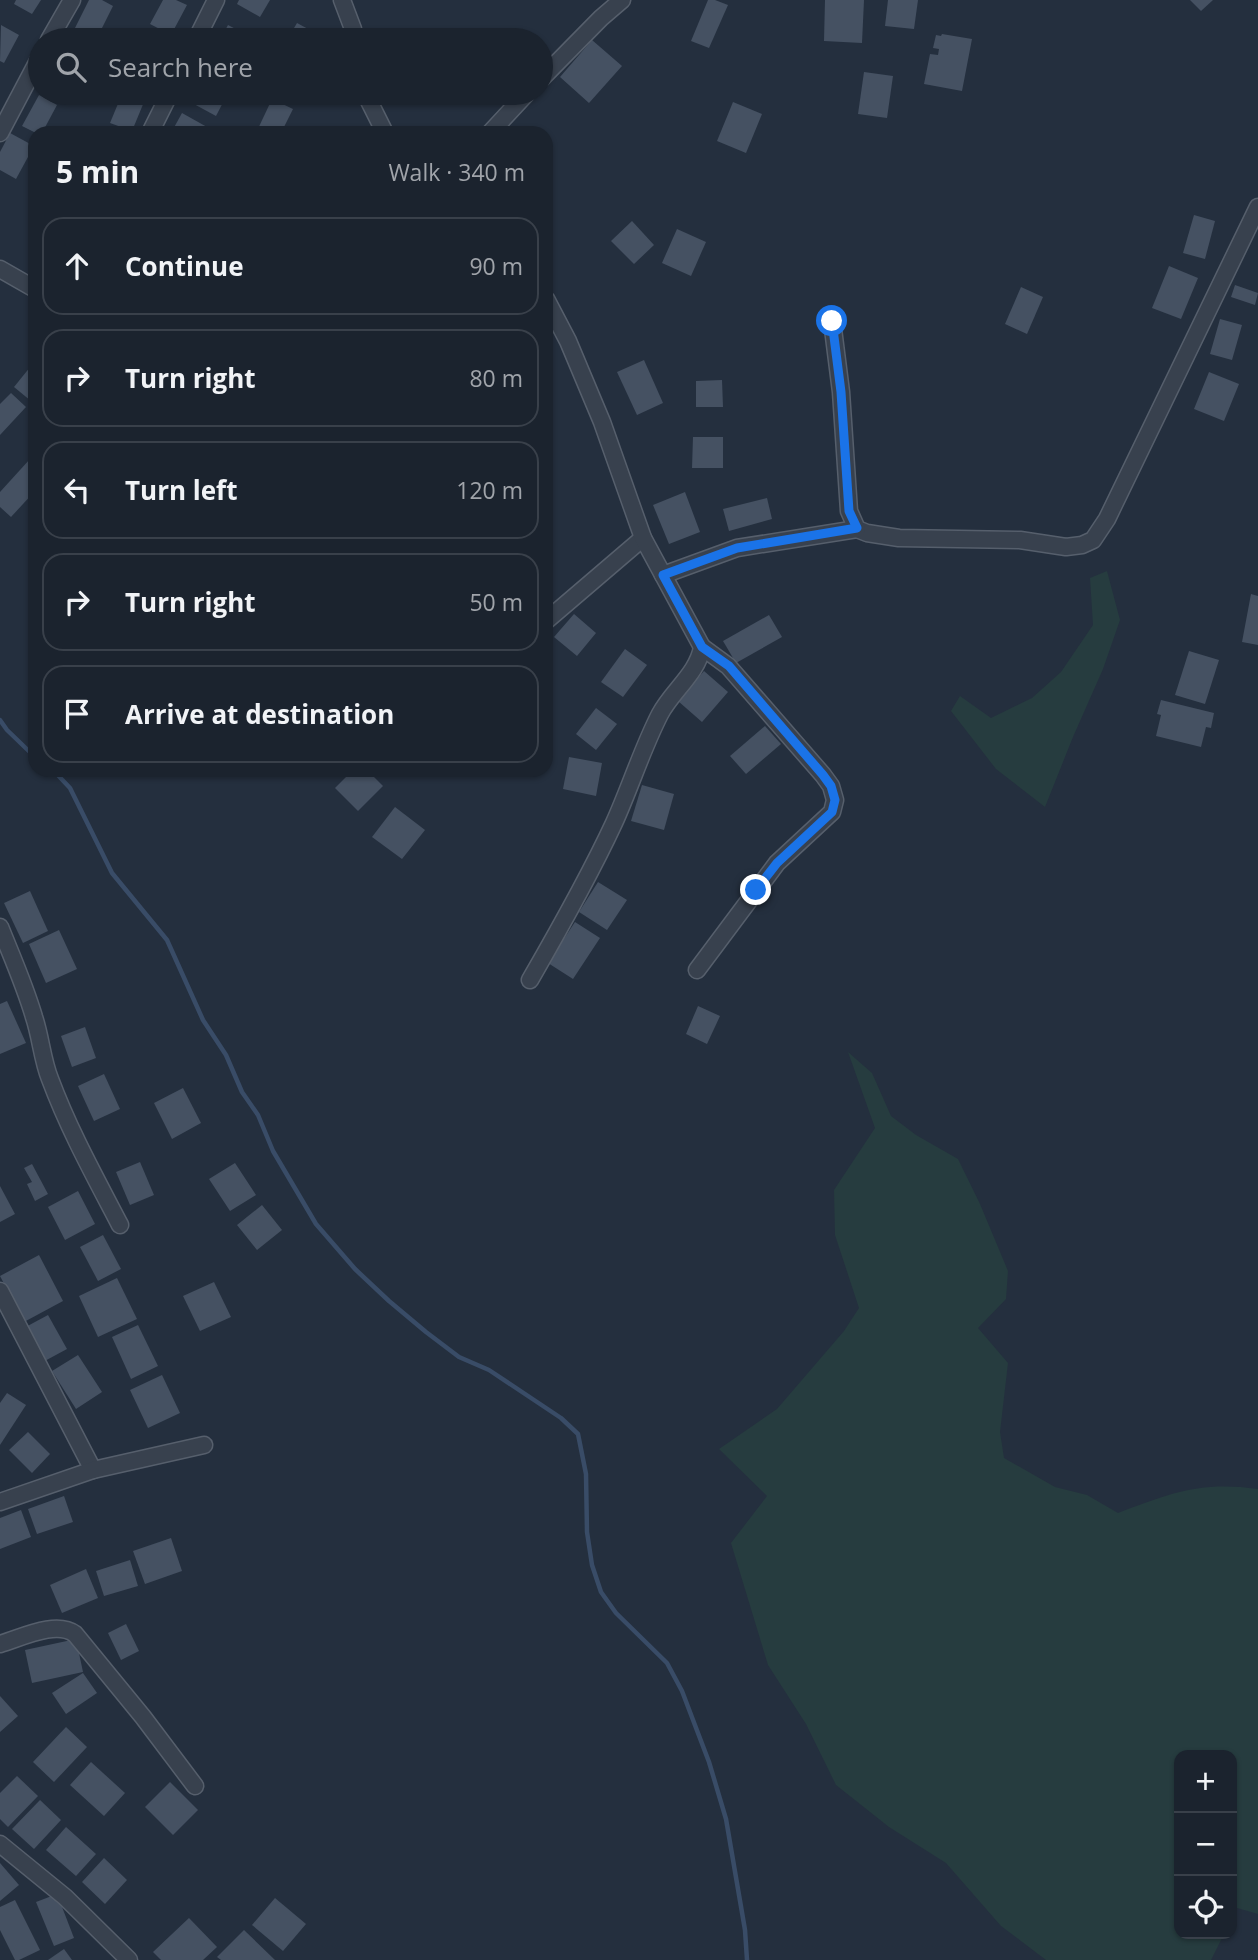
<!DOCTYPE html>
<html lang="en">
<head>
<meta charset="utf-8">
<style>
  body { margin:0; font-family:"Open Sans",sans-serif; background:#282f3a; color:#f1f3f6 }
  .controls { position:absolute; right:21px; bottom:21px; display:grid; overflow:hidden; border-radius:14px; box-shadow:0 2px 5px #0004 }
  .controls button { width:63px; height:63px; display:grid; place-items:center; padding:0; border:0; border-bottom:2px solid #39404a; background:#1b232e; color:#f1f3f6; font:35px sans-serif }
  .stop { position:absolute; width:21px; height:21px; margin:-16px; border:5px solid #1a73e8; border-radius:50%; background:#fff }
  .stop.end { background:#1a73e8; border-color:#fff; box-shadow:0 2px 7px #0008 }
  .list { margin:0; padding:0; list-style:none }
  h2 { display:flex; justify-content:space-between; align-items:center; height:91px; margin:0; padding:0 28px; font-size:30px }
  h2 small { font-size:23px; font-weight:400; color:#a0a4aa }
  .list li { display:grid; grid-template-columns:46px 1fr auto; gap:21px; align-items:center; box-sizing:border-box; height:98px; margin:0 14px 14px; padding:0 14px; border:2px solid #39404a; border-radius:21px }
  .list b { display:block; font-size:26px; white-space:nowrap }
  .list em { font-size:23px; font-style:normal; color:#a0a4aa }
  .icon { flex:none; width:38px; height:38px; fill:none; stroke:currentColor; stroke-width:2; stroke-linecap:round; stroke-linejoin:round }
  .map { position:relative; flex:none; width:1258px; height:1960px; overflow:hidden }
  .search { position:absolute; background:#1b232e; box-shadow:0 2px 5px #0004; left:28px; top:28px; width:525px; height:77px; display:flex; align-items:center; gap:18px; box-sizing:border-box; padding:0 24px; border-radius:38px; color:#a0a4aa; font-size:26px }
  .panel { position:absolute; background:#1b232e; box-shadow:0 2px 5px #0004; left:28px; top:126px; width:525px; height:651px; border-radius:21px }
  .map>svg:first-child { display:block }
</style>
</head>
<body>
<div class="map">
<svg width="1258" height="1960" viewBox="0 0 1258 1960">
  <rect width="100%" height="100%" fill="#242f3e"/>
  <g fill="#263c3f">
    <path d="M1107 571 1120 620 1103 669 1073 737 1045 807 996 769 951 711 960 696 991 718 1032 698 1061 672 1093 625 1090 578Z"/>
    <path d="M848 1052 872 1073 891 1116 916 1135 958 1159 980 1204 1008 1271 1006 1299 978 1328 1008 1363 1000 1432 1004 1458 1055 1487 1087 1495 1118 1513C1171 1493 1200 1481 1258 1489V1914L1237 1908 1232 1917V1755H1179V1934H1224L1211 1960H1046L1001 1926 946 1863 889 1827 836 1785 806 1724 768 1665 731 1543 767 1496 719 1449 777 1409 844 1331 859 1308 835 1235 834 1190 875 1128Z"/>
  </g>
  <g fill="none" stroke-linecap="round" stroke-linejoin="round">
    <g stroke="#394c67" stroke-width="4.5">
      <path d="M0 720 7 730 35 757"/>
      <path d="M53 770 70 788 112 873 167 940 203 1020 226 1055 242 1092 258 1115 273 1151 316 1224 355 1269 389 1301 426 1332 459 1357 489 1370 561 1418 578 1434 586 1474 587 1532 592 1565 601 1592 616 1613 667 1663 682 1691 709 1762 726 1819 745 1930 747 1960"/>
    </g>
  </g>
  <g fill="#455162">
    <path d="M16 0H41L32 14 14 4Z"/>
    <path d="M89 0H102L113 6 96 40H89L73 32Z"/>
    <path d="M163 0H176L187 5 171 35 150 24Z"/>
    <path d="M239 0H270L260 17 237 4Z"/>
    <path d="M708 0H715L728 5 709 48 691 41Z"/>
    <path d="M825 0H864L862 43 824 41Z"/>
    <path d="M888 0H918L914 29 885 26Z"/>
    <path d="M1190 0H1213L1201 11Z"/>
    <path d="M297 23 323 37 321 40H287Z"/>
    <path d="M1 25 19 35 4 63 0 61Z"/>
    <path d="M228 25 249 36 247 40H220Z"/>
    <path d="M942 34 972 39 962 91 924 84 930 54 938 55 939 49 933 48 936 35 941 36Z"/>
    <path d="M592 40 622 66 589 103 560 77Z"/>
    <path d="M864 72 893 76 887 118 858 114Z"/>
    <path d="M198 93H228L216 116 192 103Z"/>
    <path d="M122 94 144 102 132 131 110 123Z"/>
    <path d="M39 95 57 105 42 133H36L22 126Z"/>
    <path d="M272 99 293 109 281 133H256Z"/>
    <path d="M733 102 762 114 746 153 717 141Z"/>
    <path d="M182 113 207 127 203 133H171Z"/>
    <path d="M10 133 34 146 16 179 0 170V152Z"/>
    <path d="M1194 215 1215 221 1205 259 1183 253Z"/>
    <path d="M632 221 654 245 634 264 611 241Z"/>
    <path d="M677 229 706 242 691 276 662 263Z"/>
    <path d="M1169 266 1198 278 1181 319 1152 308Z"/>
    <path d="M1235 285 1258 293 1255 305 1231 297Z"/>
    <path d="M1021 287 1043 297 1027 334 1005 324Z"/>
    <path d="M1220 319 1242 325 1232 360 1210 354Z"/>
    <path d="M644 360 663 403 637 415 617 372Z"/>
    <path d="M35 361V395L31 401 14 387Z"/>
    <path d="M1209 372 1239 384 1224 421 1194 409Z"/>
    <path d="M722 380 723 407H696V381Z"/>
    <path d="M11 393 26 407 0 435V404Z"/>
    <path d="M693 437H723V468H692Z"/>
    <path d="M30 459 35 464V491L11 517 0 507V492Z"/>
    <path d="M685 492 700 532 669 544 653 505Z"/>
    <path d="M767 498 772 519 729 531 723 509Z"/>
    <path d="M1251 594 1258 596V645L1242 642Z"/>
    <path d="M574 614 596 633 577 656 554 637Z"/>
    <path d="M769 615 782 637 736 663 723 641Z"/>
    <path d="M625 649 647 665 623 697 601 682Z"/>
    <path d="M1189 651 1219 660 1205 704 1175 695Z"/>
    <path d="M704 671 728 692 702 722 678 701Z"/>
    <path d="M1161 700 1214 713 1211 728 1206 727 1201 747 1156 736 1161 715 1157 714Z"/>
    <path d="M596 708 617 724 596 750 576 734Z"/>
    <path d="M765 726 781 744 746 774 730 756Z"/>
    <path d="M569 757 602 763 596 796 563 789Z"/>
    <path d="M353 770H367L383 786 358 811 335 788Z"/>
    <path d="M642 785 674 794 664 830 631 821Z"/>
    <path d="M395 807 425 830 402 859 372 837Z"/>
    <path d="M598 882 627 900 607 930 579 912Z"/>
    <path d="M30 891 48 931 23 943 4 903Z"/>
    <path d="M575 922 600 938 573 979 548 963Z"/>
    <path d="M59 930 77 969 46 983 29 944Z"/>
    <path d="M7 1001 26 1043 0 1054V1004Z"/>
    <path d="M698 1006 720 1016 707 1044 686 1034Z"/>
    <path d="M85 1027 96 1058 72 1067 61 1036Z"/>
    <path d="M104 1074 120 1109 94 1121 78 1086Z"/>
    <path d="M183 1088 201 1123 172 1139 154 1103Z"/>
    <path d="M140 1162 154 1195 130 1205 116 1172Z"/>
    <path d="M235 1163 256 1195 230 1211 209 1179Z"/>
    <path d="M32 1164 48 1194 35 1201 27 1184 32 1182 24 1168Z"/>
    <path d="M0 1186 15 1214 0 1222Z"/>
    <path d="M78 1191 95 1224 65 1240 48 1207Z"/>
    <path d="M262 1205 282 1230 257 1250 237 1225Z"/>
    <path d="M103 1235 121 1269 98 1281 80 1247Z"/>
    <path d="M39 1255 63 1301 24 1322 0 1276Z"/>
    <path d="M117 1278 137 1319 98 1337 79 1296Z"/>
    <path d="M214 1282 231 1317 200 1331 183 1296Z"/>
    <path d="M48 1315 67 1349 41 1363 22 1329Z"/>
    <path d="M138 1325 158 1366 131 1379 112 1337Z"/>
    <path d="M78 1355 102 1392 76 1409 52 1371Z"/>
    <path d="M162 1375 180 1413 148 1428 130 1390Z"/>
    <path d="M7 1393 26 1405 0 1445V1403Z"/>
    <path d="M28 1432 50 1454 32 1473 9 1450Z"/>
    <path d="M64 1496 73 1522 37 1534 28 1509Z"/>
    <path d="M21 1510 31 1537 0 1549V1518Z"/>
    <path d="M171 1538 182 1571 145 1584 133 1551Z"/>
    <path d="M130 1560 138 1586 104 1596 96 1571Z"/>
    <path d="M86 1569 98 1598 62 1613 50 1585Z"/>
    <path d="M126 1624 139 1651 121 1660 108 1633Z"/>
    <path d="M76 1639 83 1672 32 1683 25 1650Z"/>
    <path d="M83 1673 97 1693 66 1714 52 1693Z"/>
    <path d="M0 1696 18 1716 0 1732Z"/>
    <path d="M66 1727 87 1747 54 1782 33 1762Z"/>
    <path d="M91 1762 125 1793 104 1816 70 1785Z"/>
    <path d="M17 1776 38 1796 8 1827 0 1819V1793Z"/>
    <path d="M170 1782 198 1810 173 1835 145 1807Z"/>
    <path d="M40 1800 61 1820 34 1849 12 1829Z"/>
    <path d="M66 1827 96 1854 76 1876 46 1850Z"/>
    <path d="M104 1858 127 1880 105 1904 82 1882Z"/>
    <path d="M0 1863 19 1885 0 1901Z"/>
    <path d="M57 1894 74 1938 54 1946 36 1902Z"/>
    <path d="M275 1898 306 1924 283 1951 252 1925Z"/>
    <path d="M15 1900 40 1950 19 1960H15L0 1930V1907Z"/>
    <path d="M189 1918 217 1947 203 1960H161L153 1952Z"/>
    <path d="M244 1930 275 1960H221L217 1957Z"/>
    <path d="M64 1949 72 1960H48Z"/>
  </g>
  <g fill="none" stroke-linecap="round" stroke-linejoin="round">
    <g stroke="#565f6c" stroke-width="19">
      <g id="minor">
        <path d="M342 0 353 29 354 40"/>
        <path d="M49 40 72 0"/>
        <path d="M196 40 216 0"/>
        <path d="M541 79 601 18 622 0"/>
        <path d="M365 93 385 133"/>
        <path d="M0 133 40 57"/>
        <path d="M150 133 170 93"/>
        <path d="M490 133 527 93"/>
        <path d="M0 269 35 289"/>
        <path d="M832 321 841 392 849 511 857 529 867 533 899 538 1020 540 1066 547 1082 545 1093 540 1107 519 1258 207"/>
        <path d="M663 575 737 548 857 529"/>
        <path d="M546 621 643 538"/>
        <path d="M0 927C12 957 25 986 34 1017 41 1038 42 1059 50 1079 69 1130 95 1177 120 1225"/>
        <path d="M697 970 777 863 832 812 835 800 831 786 823 775 728 666 702 647"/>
        <path d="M530 980C560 928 589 877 614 823 630 788 642 749 660 714 672 691 698 673 702 647L643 538 602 422 568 341 546 299"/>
        <path d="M0 1291 93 1470"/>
        <path d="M0 1502 93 1470 204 1445"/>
        <path d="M0 1644C21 1638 56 1620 75 1634L143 1717 195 1786"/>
        <path d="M0 1844 65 1897 129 1960"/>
      </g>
    </g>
    <use href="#minor" stroke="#38414e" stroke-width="16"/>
  </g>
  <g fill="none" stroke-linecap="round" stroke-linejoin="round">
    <path stroke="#1a73e8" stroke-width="9" d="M756 890 777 863 832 812 835 800 831 786 823 775 729 666 702 647 663 575 737 548 857 528 849 511 841 392 832 321"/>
  </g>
</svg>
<div class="controls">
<button>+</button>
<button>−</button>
<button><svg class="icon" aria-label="locate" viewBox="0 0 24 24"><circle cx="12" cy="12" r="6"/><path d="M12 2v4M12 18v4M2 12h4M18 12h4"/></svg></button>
</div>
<div class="stop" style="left:832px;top:321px"></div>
<div class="stop end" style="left:756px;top:890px"></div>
<div class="search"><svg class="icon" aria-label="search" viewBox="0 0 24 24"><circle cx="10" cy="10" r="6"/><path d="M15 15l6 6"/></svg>Search here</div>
<section class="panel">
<h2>5 min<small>Walk · 340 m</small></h2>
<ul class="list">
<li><svg class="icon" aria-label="ahead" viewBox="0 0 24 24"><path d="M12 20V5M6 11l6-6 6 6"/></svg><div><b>Continue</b></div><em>90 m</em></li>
<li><svg class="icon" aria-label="right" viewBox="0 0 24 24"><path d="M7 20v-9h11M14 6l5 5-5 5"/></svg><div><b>Turn right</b></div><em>80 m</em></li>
<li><svg class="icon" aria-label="left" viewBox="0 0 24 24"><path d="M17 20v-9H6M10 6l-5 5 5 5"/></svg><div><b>Turn left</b></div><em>120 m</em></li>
<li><svg class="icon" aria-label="right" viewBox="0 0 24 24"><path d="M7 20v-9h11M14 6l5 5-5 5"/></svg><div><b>Turn right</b></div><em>50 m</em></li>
<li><svg class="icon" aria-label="arrive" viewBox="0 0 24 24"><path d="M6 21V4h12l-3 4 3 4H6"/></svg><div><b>Arrive at destination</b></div></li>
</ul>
</section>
</div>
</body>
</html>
